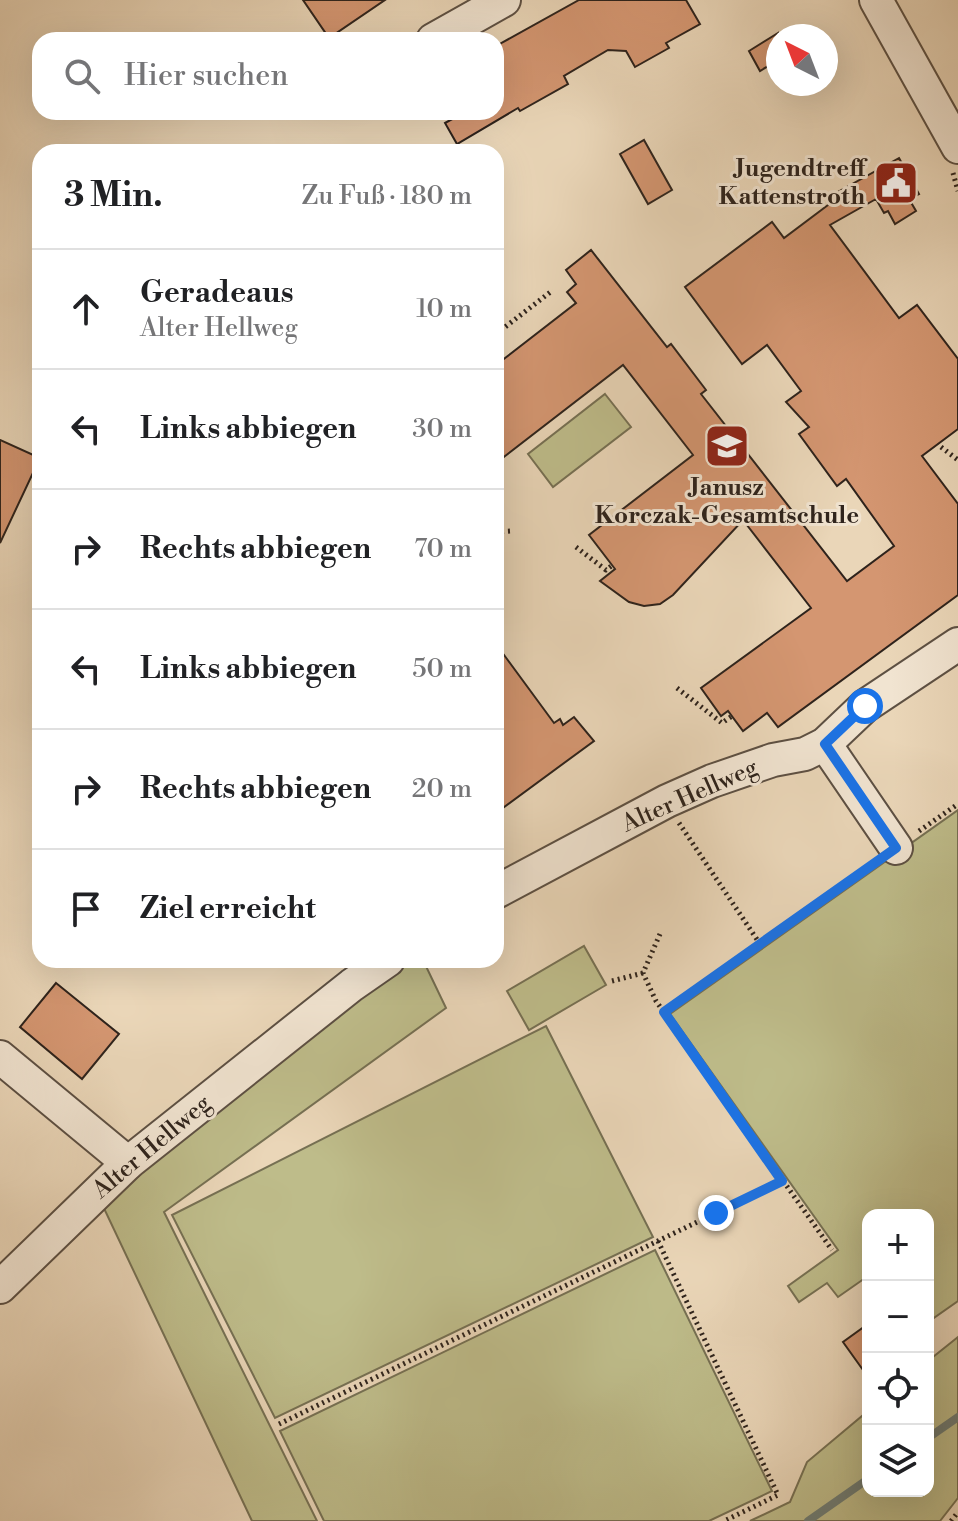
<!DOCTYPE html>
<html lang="de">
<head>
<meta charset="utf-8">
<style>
  body { margin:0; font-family:"Libre Bodoni",serif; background:#f2f2f2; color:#202124 }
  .controls { position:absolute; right:24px; bottom:24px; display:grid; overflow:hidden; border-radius:16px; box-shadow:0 8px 32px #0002 }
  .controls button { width:72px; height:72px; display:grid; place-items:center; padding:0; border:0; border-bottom:2px solid #e0e0e0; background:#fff; color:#202124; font:40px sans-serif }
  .compass { position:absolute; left:766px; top:24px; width:72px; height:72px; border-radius:50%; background:#fff; box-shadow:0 8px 32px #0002; rotate:318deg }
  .stop { position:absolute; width:24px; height:24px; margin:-18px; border:6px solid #1a73e8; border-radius:50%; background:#fff }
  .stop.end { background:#1a73e8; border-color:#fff; box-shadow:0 2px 8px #0008 }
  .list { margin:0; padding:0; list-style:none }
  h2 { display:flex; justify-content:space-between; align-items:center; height:104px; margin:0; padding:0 32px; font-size:34px }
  h2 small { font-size:26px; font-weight:400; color:#757577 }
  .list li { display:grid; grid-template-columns:52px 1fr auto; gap:24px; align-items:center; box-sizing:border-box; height:120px; padding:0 32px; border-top:2px solid #e0e0e0 }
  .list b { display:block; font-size:30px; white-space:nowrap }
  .list p { margin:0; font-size:26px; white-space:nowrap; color:#757577 }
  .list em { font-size:26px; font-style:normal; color:#757577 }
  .icon { flex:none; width:44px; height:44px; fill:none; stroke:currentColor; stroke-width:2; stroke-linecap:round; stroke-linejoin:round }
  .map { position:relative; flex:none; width:958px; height:1521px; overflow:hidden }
  .search { position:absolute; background:#fff; box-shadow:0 8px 32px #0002; left:32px; top:32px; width:472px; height:88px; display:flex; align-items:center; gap:20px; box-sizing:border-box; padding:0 28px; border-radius:24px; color:#757577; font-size:30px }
  .panel { position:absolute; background:#fff; box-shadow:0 8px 32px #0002; left:32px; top:144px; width:472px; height:824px; border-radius:24px }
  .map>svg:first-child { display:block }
</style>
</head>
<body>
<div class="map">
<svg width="958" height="1521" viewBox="0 0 958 1521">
  <rect width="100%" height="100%" fill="#ead6b8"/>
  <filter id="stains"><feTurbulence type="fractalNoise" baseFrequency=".0025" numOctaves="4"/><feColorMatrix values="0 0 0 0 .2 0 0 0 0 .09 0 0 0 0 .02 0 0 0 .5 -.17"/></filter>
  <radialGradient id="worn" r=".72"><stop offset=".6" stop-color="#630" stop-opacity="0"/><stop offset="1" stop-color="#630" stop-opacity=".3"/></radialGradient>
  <g fill="#bebc8a" stroke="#767053" stroke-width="2">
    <path d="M605 394 631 427 553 487 528 454Z"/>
    <path d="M958 810V1301L928 1322V1215H868V1276L838 1297 827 1283 799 1302 788 1286 838 1250 670 1014Z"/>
    <path d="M584 946 606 985 529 1030 507 991Z"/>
    <path d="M411 960H423L446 1008 164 1212 317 1521H252L101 1202 358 996Z"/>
    <path d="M546 1026 653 1237 275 1418 172 1215Z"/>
    <path d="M655 1250 772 1491 709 1521H324L280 1431Z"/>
    <path d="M958 1337V1498L940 1521H750L790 1502 807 1462 868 1411V1491H928V1361Z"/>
  </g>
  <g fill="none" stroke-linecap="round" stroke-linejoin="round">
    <g stroke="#6e7d76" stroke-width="8">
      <path d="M928 1438 958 1417"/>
      <path d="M808 1521 868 1479"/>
    </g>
  </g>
  <g fill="#d49671" stroke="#2e231c" stroke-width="2">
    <path d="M303 0H385L329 38Z"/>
    <path d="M579 0H686L700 24 666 43 669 48 635 67 626 51 608 50 564 76 568 84 520 111 518 108 457 144 445 123 465 112H496V46Z"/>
    <path d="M778 33V60L760 71 749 51Z"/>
    <path d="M644 140 672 190 648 204 620 154Z"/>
    <path d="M899 158 919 194 909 199 916 211 895 224 888 211 884 213 876 199 830 225 899 318 917 305 958 359V429L922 456 958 504V595L778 727 767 713 743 731 728 711 721 716 701 688 811 608 743 520 673 595 660 604 644 606 629 602 600 581 615 569 589 535 693 455 623 365 496 463V365L576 303 567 292 576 284 566 270 591 250 667 347 671 344 706 390 701 394 847 581 894 546 846 479 837 486 799 434 809 427 786 402 801 391 767 345 742 364 685 287 772 222 784 238 840 196 838 192Z"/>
    <path d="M0 440 40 458 0 543Z"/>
    <path d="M496 644 554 723 560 719 563 725 574 717 594 741 496 813Z"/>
    <path d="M56 983 119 1034 82 1079 20 1027Z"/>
    <path d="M868 1324V1377L843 1342Z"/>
  </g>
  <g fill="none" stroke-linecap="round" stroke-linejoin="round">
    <g stroke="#5d5043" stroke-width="36">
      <g id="minor">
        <path d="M876 0 958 147"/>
        <path d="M433 40 504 0"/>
        <path d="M825 744 896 848"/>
        <path d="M496 892 667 801 712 781 773 760 805 754 825 744 865 706 958 644"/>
        <path d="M0 1057 128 1163"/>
        <path d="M0 1287 128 1163 352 985 388 960"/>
      </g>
    </g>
    <g stroke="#2e231c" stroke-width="5" stroke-dasharray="2 4" stroke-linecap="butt">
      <path d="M953 173 958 191"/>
      <path d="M496 334 553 290"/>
      <path d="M941 447 958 460"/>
      <path d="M496 532 510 531"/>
      <path d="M576 547 606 570 614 564"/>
      <path d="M677 688 722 723 732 716"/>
      <path d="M679 823 760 944"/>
      <path d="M919 831 958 804"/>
      <path d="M660 934 643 973 656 1001 832 1250"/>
      <path d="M612 981 643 973"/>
      <path d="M664 1012 875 862"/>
      <path d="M658 1241 778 1495 724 1521"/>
      <path d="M279 1424 782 1181"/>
      <path d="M951 1521 958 1512"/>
    </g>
    <use href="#minor" stroke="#f1e4d1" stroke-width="32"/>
  </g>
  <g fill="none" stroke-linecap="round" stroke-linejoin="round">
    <path stroke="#1a73e8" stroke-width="10" d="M716 1213 782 1181 664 1012 896 848 825 744 865 706"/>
  </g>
  <defs>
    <g id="civic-square" transform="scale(2.3)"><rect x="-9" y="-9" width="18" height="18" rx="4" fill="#8f2418" stroke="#f1e4d1"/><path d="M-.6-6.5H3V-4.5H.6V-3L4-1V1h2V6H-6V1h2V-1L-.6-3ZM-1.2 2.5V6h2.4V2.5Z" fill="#fff"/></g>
    <g id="school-square" transform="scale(2.3)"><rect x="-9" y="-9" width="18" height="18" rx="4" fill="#8f2418" stroke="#f1e4d1"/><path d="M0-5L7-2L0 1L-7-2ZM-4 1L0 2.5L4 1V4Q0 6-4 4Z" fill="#fff"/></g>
  </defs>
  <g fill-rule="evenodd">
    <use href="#civic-square" x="896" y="183"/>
    <use href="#school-square" x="727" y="446"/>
  </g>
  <g text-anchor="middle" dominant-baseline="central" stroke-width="6" stroke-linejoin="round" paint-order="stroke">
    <g font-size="24" font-weight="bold" fill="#2e231c" stroke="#f1e4d1" text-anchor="end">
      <text x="865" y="169">Jugendtreff<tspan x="865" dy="28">Kattenstroth</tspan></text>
      <text x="727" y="488" text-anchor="middle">Janusz<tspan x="727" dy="28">Korczak-Gesamtschule</tspan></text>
    </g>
    <g font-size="24" fill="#2e231c" stroke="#f1e4d1">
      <text transform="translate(690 796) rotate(-24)">Alter Hellweg</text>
      <text transform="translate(152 1147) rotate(-40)">Alter Hellweg</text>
    </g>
  </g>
  <rect width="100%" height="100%" filter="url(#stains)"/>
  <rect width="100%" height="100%" fill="url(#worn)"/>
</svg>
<div class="controls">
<button>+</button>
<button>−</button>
<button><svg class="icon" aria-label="locate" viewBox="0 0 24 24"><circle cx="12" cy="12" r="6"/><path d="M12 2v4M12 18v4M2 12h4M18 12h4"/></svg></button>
<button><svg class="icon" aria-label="layers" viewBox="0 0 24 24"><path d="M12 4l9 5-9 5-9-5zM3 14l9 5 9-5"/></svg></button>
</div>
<svg class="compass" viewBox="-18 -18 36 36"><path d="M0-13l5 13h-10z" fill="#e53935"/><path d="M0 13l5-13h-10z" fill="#757577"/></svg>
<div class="stop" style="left:865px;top:706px"></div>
<div class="stop end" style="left:716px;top:1213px"></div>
<div class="search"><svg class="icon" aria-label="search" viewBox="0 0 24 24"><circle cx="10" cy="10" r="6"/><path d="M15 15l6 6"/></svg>Hier suchen</div>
<section class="panel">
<h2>3 Min.<small>Zu Fuß · 180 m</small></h2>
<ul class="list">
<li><svg class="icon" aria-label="ahead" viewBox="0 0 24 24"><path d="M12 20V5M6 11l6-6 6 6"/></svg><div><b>Geradeaus</b><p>Alter Hellweg</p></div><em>10 m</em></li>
<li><svg class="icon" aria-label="left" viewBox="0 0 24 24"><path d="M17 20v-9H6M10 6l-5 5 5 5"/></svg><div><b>Links abbiegen</b></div><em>30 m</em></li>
<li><svg class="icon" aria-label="right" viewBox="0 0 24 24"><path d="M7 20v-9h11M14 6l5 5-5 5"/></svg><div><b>Rechts abbiegen</b></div><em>70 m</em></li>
<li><svg class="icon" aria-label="left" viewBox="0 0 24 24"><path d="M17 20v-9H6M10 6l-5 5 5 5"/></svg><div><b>Links abbiegen</b></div><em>50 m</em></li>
<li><svg class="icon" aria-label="right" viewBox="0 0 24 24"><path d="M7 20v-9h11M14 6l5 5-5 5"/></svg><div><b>Rechts abbiegen</b></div><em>20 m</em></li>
<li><svg class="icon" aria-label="arrive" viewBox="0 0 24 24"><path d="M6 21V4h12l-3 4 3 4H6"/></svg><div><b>Ziel erreicht</b></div></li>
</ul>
</section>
</div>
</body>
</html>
